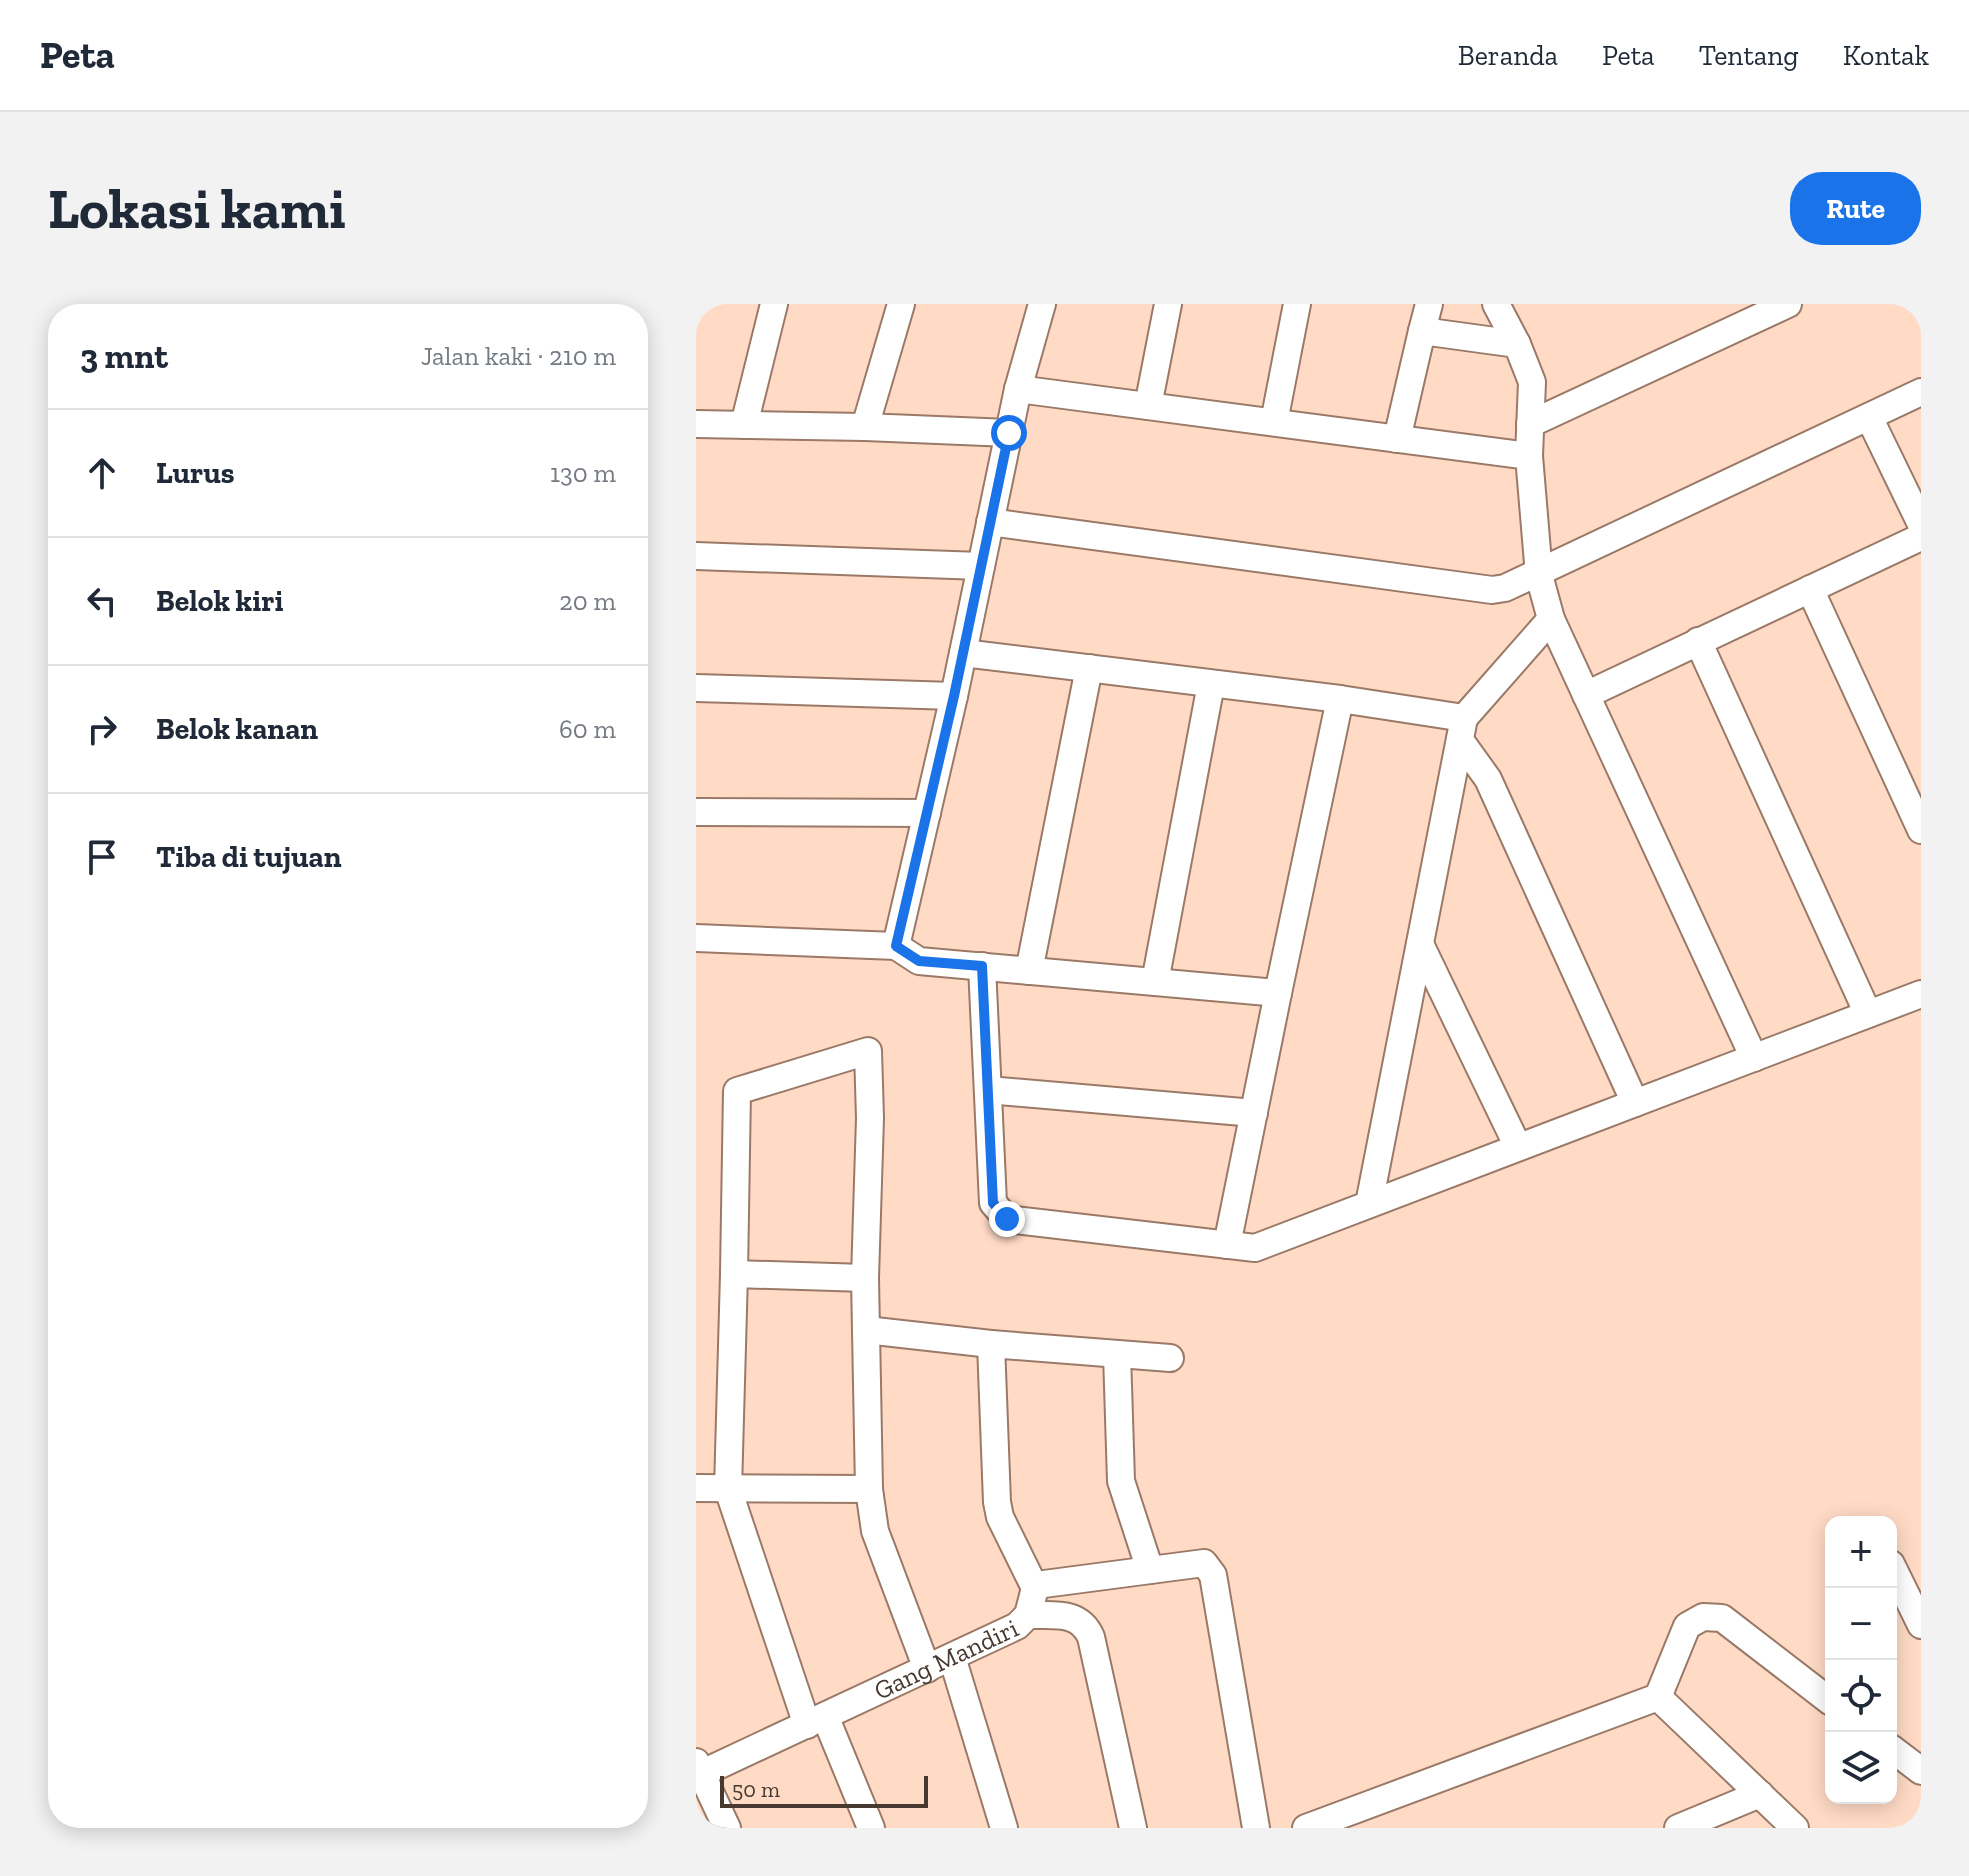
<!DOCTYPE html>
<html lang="id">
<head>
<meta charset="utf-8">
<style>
  body { margin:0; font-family:"Zilla Slab",serif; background:#f2f2f3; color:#1f2937 }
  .controls { position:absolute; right:24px; bottom:24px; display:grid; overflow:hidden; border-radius:16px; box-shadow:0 4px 20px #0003 }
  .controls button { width:72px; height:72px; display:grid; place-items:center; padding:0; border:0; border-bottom:2px solid #e0e1e3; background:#fff; color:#1f2937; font:40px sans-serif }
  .scale { position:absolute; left:24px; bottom:20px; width:208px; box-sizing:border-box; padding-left:8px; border:4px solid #473830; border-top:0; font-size:22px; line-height:28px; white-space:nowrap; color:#473830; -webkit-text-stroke:6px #ffdbc6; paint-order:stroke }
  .stop { position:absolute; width:24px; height:24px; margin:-18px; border:6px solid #1a73e8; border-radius:50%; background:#fff }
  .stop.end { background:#1a73e8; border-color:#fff; box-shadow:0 2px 8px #0008 }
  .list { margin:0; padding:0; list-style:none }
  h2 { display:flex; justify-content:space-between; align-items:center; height:104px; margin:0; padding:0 32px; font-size:34px }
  h2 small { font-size:26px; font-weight:400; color:#747a83 }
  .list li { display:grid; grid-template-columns:52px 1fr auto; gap:24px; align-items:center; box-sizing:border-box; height:128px; padding:0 32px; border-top:2px solid #e0e1e3 }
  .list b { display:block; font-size:30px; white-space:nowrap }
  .list em { font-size:26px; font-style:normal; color:#747a83 }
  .icon { flex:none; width:44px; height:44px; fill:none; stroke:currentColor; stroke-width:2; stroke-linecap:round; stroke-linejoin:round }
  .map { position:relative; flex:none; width:1225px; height:1524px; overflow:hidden; border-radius:32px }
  header { display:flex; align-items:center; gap:48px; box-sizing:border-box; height:112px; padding:0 40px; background:#fff; border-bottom:2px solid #e0e1e3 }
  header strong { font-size:38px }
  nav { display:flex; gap:44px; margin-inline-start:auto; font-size:28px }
  .intro { display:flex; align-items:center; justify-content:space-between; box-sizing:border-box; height:192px; padding:0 48px }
  h1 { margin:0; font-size:56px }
  .button { padding:20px 36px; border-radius:32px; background:#1a73e8; color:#fff; font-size:28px; font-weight:700 }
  main { display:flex; gap:48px; padding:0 48px }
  aside { flex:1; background:#fff; border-radius:32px; box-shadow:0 4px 20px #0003 }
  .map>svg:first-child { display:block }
</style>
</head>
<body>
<header>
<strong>Peta</strong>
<nav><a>Beranda</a><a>Peta</a><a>Tentang</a><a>Kontak</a></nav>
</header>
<div class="intro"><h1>Lokasi kami</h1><a class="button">Rute</a></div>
<main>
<aside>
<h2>3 mnt<small>Jalan kaki · 210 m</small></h2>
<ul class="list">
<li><svg class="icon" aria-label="ahead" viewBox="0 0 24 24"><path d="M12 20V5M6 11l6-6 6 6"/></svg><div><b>Lurus</b></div><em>130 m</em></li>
<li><svg class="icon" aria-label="left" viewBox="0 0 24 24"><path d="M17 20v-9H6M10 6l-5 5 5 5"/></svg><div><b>Belok kiri</b></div><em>20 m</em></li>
<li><svg class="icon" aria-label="right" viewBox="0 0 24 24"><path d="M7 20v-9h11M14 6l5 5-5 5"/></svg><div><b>Belok kanan</b></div><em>60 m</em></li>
<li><svg class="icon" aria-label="arrive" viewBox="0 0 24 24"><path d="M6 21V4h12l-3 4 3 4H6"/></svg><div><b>Tiba di tujuan</b></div></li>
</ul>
</aside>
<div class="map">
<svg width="1225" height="1524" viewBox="0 0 1225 1524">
  <rect width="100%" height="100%" fill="#ffdbc6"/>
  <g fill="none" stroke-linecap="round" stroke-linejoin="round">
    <g stroke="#9a7967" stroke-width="30">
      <g id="minor">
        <path d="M205 0 169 123 313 129"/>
        <path d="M800 0 821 40"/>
        <path d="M726 27 733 0"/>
        <path d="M322 85 833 152 843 271 855 315 768 414 644 395"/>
        <path d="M452 102 472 0"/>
        <path d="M1173 113 1225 220"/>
        <path d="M578 118 601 0"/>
        <path d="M0 120 169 123"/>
        <path d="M834 120 1092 0"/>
        <path d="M48 121 78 0"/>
        <path d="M701 135 726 27 821 40 836 78 833 152"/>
        <path d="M294 218 796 286 809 284 1225 88"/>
        <path d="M0 252 285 262"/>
        <path d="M1114 285 1225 526"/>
        <path d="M855 315 1058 754"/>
        <path d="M1002 337 1172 710"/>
        <path d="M0 384 258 392"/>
        <path d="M890 391 1225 233"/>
        <path d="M764 436 792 475 939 799"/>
        <path d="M0 508 231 509"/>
        <path d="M0 634 200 642 258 392 322 85 346 0"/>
        <path d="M724 640 822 843"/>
        <path d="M200 642 223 657 582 689 644 395 267 349"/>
        <path d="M286 662 297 899 311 915 559 944 1225 690"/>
        <path d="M333 667 393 364"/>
        <path d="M459 678 515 380"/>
        <path d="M292 786 558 809"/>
        <path d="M673 900 768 414"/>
        <path d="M531 941 582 689"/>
        <path d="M38 970 41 787 172 747 174 814 169 974 173 1185 179 1227 231 1365"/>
        <path d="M170 1026 295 1040"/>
        <path d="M421 1050 425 1177 454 1266"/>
        <path d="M0 1184 173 1185"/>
        <path d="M1195 1260 1225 1321"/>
        <path d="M339 1284 304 1213 301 1198 295 1040 474 1054"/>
        <path d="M332 1311C358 1312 383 1306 395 1333L437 1524"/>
        <path d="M256 1353 308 1524"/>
        <path d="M962 1393 1099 1524"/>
        <path d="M129 1412 175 1524"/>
        <path d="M111 1421 32 1185 38 970 169 974"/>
        <path d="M1195 1444 1225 1467"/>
        <path d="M0 1458 31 1524"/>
        <path id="s1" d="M0 1472 321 1322 332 1311 339 1284 348 1280 508 1259 517 1271 560 1524"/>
        <path d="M610 1524 962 1393 991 1322 1007 1313 1026 1314 1135 1398"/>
        <path d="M982 1524 1064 1490"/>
      </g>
    </g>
    <use href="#minor" stroke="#fff" stroke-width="26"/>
  </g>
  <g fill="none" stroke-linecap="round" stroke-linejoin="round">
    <path stroke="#1a73e8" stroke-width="10" d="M311 915 297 899 286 662 223 657 200 642 258 392 313 129"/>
  </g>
  <g text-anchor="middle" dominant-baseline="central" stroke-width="6" stroke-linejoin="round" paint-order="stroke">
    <g font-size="26" fill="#473830" stroke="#ffdbc6">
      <text stroke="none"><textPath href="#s1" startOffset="276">Gang Mandiri</textPath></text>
    </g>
  </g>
</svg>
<div class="controls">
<button>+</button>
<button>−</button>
<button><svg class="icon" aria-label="locate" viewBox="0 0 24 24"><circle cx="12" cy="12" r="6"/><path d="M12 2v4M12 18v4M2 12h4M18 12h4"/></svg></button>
<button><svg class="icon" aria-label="layers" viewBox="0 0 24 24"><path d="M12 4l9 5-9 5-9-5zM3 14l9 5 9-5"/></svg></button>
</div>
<div class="scale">50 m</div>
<div class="stop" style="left:313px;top:129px"></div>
<div class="stop end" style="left:311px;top:915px"></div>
</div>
</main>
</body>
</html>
